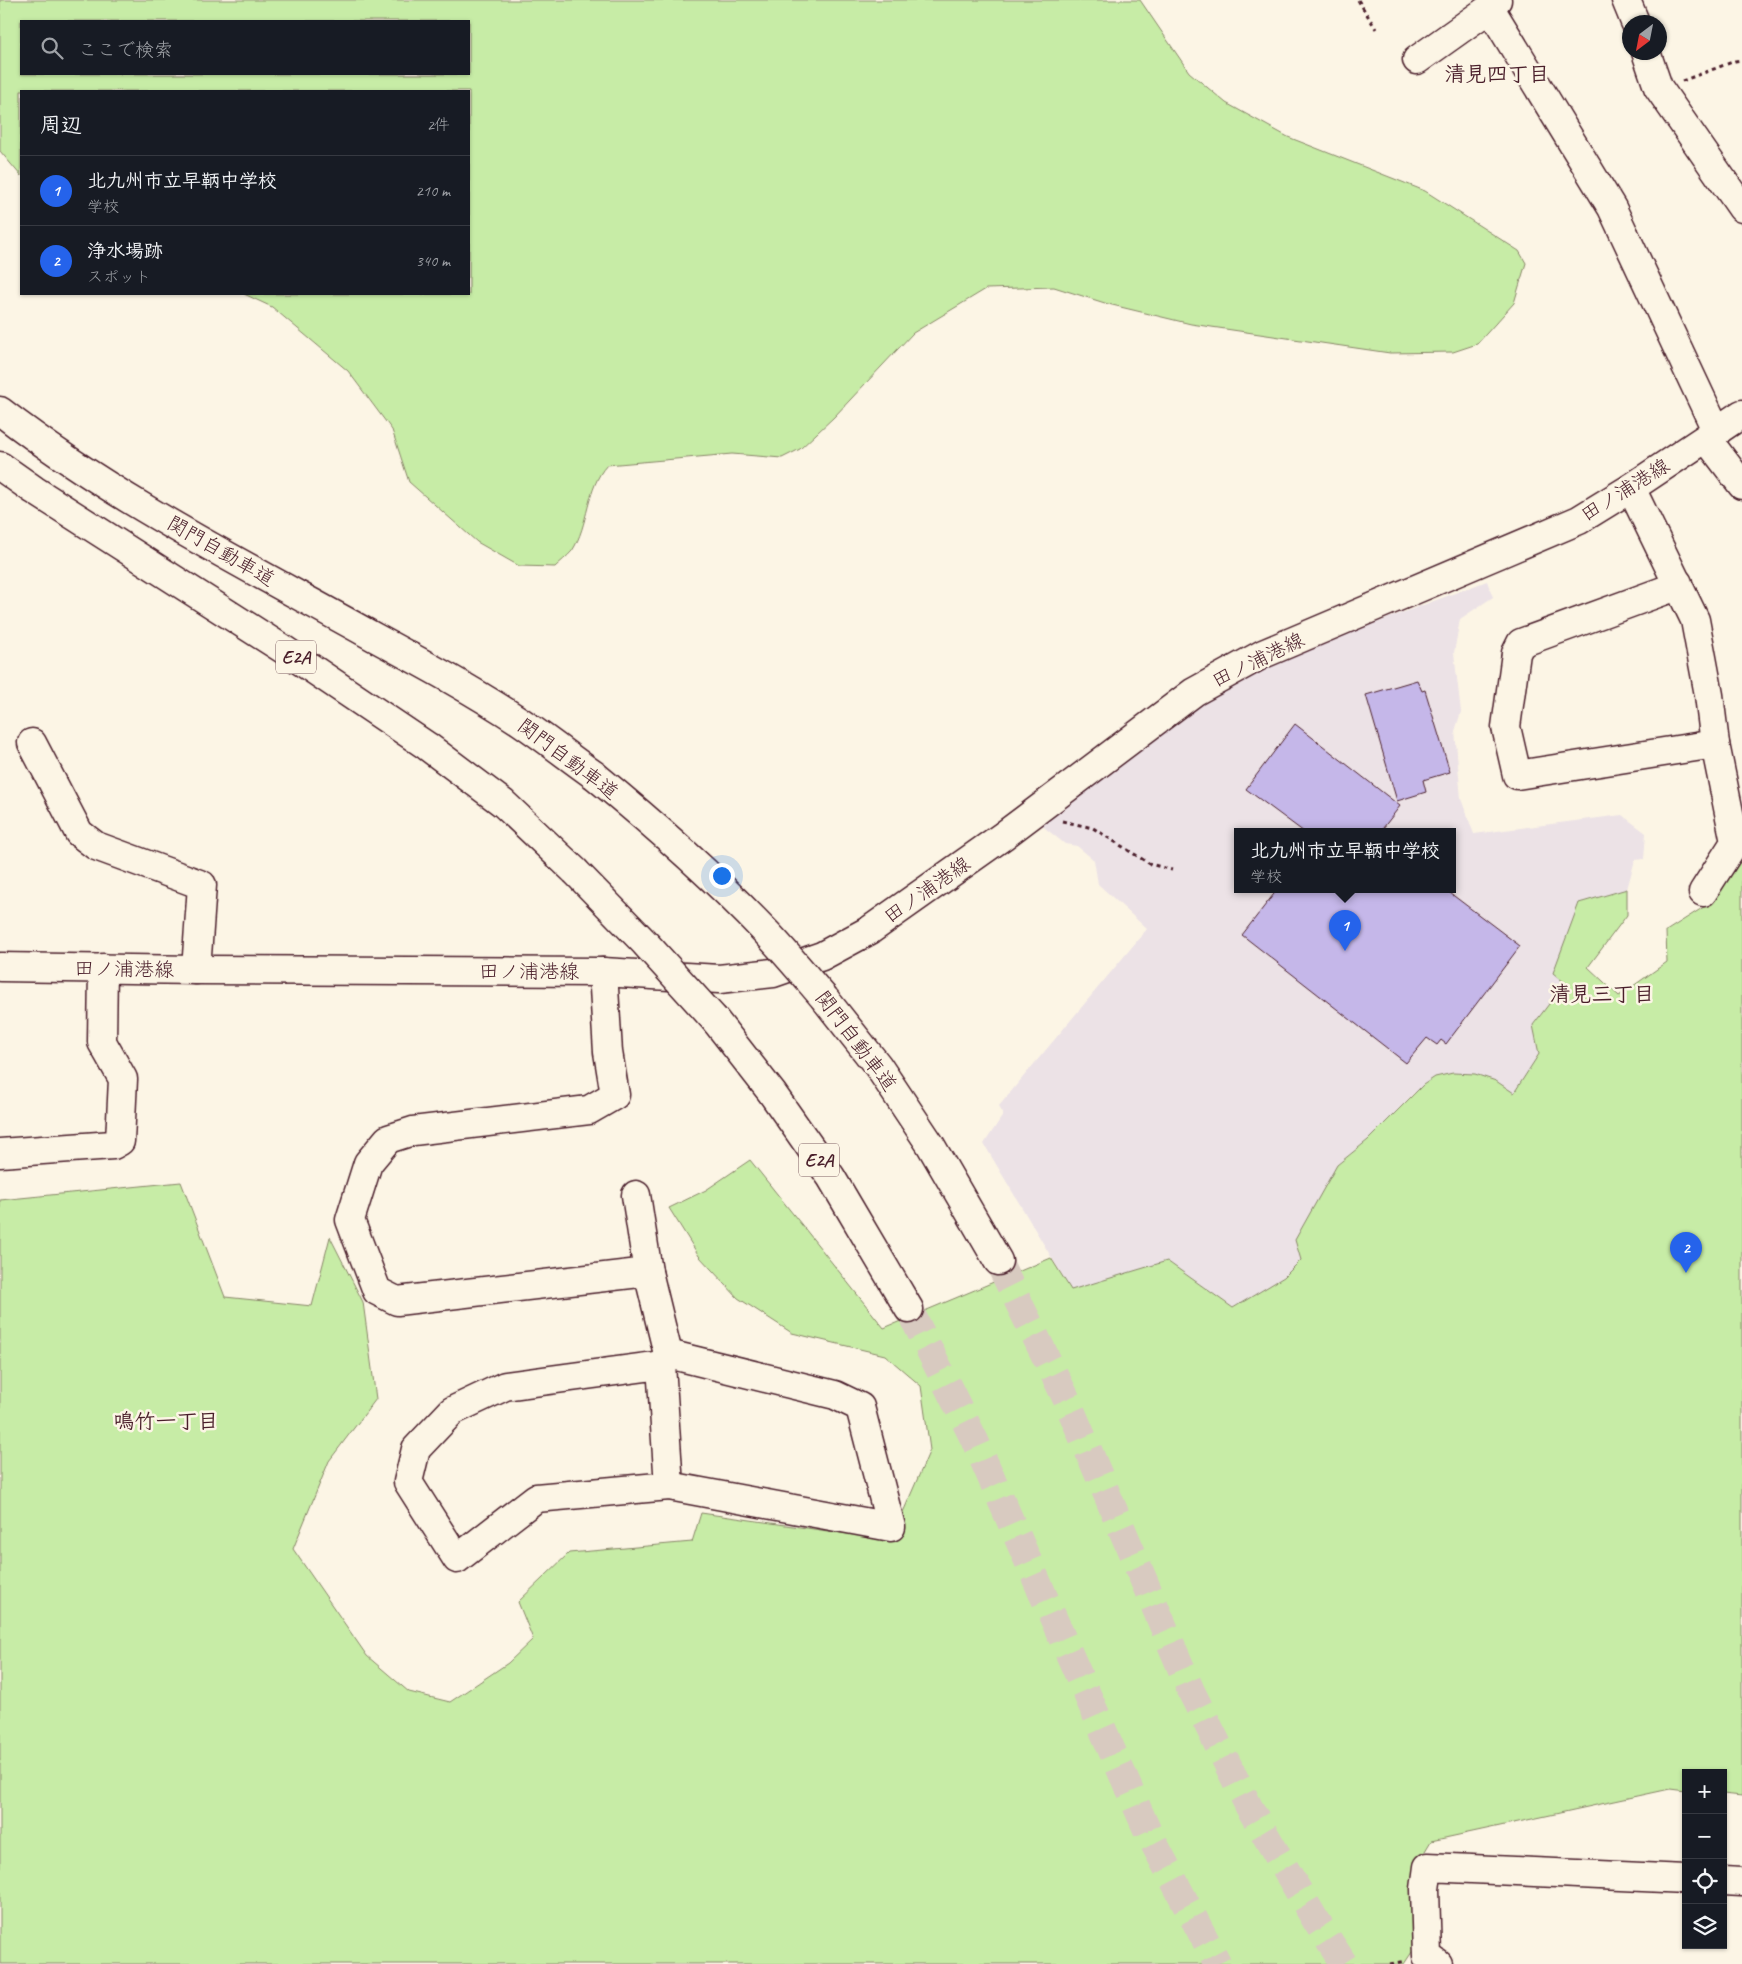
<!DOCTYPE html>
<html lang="ja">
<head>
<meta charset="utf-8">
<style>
  body { margin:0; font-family:Caveat,"Klee One",sans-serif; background:#20242c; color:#f1f3f6 }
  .controls { position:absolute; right:15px; bottom:15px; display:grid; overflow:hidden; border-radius:0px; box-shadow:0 1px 4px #0004 }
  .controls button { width:45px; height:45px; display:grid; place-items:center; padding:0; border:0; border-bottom:1px solid #363941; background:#171b24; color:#f1f3f6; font:25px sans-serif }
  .compass { position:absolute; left:1622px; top:15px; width:45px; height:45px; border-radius:50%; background:#171b24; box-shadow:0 1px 4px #0004; rotate:212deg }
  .you { position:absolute; left:721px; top:875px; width:18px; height:18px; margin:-12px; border:4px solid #fff; border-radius:50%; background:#1a73e8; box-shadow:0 0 0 8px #1a73e833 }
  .badge { display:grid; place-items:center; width:32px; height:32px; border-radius:50%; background:#2563eb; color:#fff; font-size:16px; font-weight:700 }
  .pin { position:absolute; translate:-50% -41px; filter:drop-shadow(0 1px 2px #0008) }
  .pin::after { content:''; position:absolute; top:26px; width:18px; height:15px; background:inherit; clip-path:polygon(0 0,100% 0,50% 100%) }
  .popup { position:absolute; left:1234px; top:828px; width:222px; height:65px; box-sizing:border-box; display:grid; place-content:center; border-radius:0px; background:#171b24; filter:drop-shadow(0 1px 4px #0005); font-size:16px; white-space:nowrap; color:#9ea1a6 }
  .popup b { font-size:19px; color:#f1f3f6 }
  .popup::after { content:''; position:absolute; left:50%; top:100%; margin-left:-10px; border:10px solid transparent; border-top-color:#171b24 }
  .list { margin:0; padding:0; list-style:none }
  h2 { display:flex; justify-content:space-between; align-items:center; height:65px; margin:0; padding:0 20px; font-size:21px }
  h2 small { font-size:16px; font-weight:400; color:#9ea1a6 }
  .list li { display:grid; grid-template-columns:32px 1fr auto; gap:15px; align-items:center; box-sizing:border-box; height:70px; padding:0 20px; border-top:1px solid #363941 }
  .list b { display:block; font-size:19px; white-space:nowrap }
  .list p { margin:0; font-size:16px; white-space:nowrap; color:#9ea1a6 }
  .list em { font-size:16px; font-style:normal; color:#9ea1a6 }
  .icon { flex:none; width:28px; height:28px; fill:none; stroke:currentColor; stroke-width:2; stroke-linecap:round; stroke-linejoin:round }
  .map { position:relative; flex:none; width:1742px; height:1964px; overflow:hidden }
  .search { position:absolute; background:#171b24; box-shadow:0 1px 4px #0004; left:20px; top:20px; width:450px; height:55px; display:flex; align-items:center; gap:12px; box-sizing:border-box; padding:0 18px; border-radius:0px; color:#9ea1a6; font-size:19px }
  .panel { position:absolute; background:#171b24; box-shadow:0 1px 4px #0004; left:20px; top:90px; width:450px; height:205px; border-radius:0px }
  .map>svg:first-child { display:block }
</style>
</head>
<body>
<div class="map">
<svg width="1742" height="1964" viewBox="0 0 1742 1964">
  <rect width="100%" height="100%" fill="#fcf5e5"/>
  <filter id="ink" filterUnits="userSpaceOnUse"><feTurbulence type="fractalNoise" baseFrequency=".02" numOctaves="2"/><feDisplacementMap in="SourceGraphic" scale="10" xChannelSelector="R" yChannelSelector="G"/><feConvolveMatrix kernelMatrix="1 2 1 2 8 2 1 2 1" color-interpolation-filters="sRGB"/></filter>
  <g filter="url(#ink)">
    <path fill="#ece2e6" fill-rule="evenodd" d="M1487 581 1493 597 1460 619 1454 653 1461 712 1455 731 1461 799 1474 834 1622 815 1646 833 1644 859 1635 860 1627 889 1579 903 1566 983 1533 1025 1539 1054 1514 1094 1496 1081 1475 1074 1453 1073 1414 1093 1368 1140 1337 1165 1301 1260 1284 1277 1233 1308 1167 1261 1071 1290 984 1144 1003 1115 999 1106 1147 929 1098 884 1094 860 1077 846 1065 844 1040 824 1195 706 1250 674 1362 628ZM1238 832H1452V890H1238Z"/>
    <g fill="#c7eca6" stroke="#888668" fill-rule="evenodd">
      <path d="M0 0H1140L1189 72 1226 103 1288 137 1425 191 1519 251 1526 263 1514 303 1477 344 1453 352 1390 353 1191 324 1108 304 1054 287 986 289 913 333 834 417 800 449 782 458 732 454 607 465C586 488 589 525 572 551 567 557 560 562 555 567L519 566 477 542 409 482 392 430 348 371 272 307 244 294H469V91H21V176L0 151ZM21 21H469V74H21Z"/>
      <path d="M1742 841V1796L1723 1794V1773H1686V1791L1670 1789 1431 1841 1416 1866V1946L1404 1964H0V1200L181 1182 225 1297 312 1306 330 1237 363 1302 376 1399 329 1461 293 1549 367 1656 409 1692 450 1702 508 1663 533 1639 518 1602 569 1553 692 1542 701 1513 891 1540 930 1450 921 1386 885 1355 792 1333 738 1298 699 1256 669 1208 706 1190 750 1160 884 1328 1051 1258 1071 1290 1167 1261 1233 1308 1284 1277 1301 1260 1295 1240 1337 1165 1368 1140 1423 1085 1435 1077 1453 1073 1475 1074 1496 1081 1514 1093 1539 1054 1533 1025 1565 983 1553 973 1579 903 1627 889V915L1588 967 1619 996 1667 962 1666 931 1707 905Z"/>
    </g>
    <g fill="#c5b7e9" stroke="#4a1f2b">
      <path d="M1417 680 1422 691 1425 690 1450 772 1423 780 1426 792 1397 801 1366 695Z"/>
      <path d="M1295 724 1400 806 1380 832H1304L1246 789Z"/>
      <path d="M1277 890H1446L1520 946 1446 1044 1441 1040 1437 1045 1427 1038 1406 1063 1242 935Z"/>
    </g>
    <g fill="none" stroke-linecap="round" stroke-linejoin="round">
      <g stroke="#d8cac0" stroke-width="28" stroke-dasharray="28 14" stroke-linecap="butt">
        <path d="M998 1261 1065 1396 1191 1691 1249 1807 1316 1921 1344 1964"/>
        <path d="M909 1309 975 1441 1148 1832 1218 1964"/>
      </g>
      <g stroke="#4a1f2b" stroke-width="31">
        <g id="minor">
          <path d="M1497 0 1490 8 1612 208 1717 432"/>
          <path d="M1417 60 1490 8"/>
          <path d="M1707 439 1742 485"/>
          <path d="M1631 488 1695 620 1709 695 1715 744 1735 842 1703 892"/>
          <path d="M1678 583 1666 590 1521 643 1516 653 1506 727 1517 775 1715 744"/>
          <path d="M32 743 79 833 96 846 202 885 196 970"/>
          <path d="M603 972 608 1052 615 1095 589 1110 413 1131 388 1139 368 1163 350 1220 377 1291 397 1301 648 1272"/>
          <path d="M0 1153 113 1145 120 1141 123 1079 102 1042 103 968"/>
          <path d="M636 1195 648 1272 668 1354 661 1365 669 1486"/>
          <path d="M661 1365 505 1386 452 1411 416 1449 408 1482 457 1559 536 1498 669 1486 891 1527 860 1407 835 1395 668 1354"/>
          <path d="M1723 1881 1742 1882"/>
          <path d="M1438 1964 1427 1956 1425 1889 1428 1867 1686 1879"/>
        </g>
      </g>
      <g stroke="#4a1f2b" stroke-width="31">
        <g id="major">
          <path d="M1626 0 1635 22"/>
          <path d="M1646 52 1658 87 1742 208"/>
          <path d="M0 967 196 970 603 972 719 979 773 973 822 956 870 930 1003 836 1194 692 1263 654 1579 520 1631 488 1742 414"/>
        </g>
      </g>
      <g stroke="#4a1f2b" stroke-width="31">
        <g id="highway">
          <path d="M0 411C115 500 247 566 374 637 424 664 474 691 521 722 546 739 570 758 594 775"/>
          <path d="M0 466 34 490 283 649 427 746 503 803 575 871"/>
          <path d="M825 999 878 1066 930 1144 998 1261"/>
          <path d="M715 1020 772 1093 831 1177 909 1309"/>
        </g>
      </g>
      <g stroke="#4a1f2b" stroke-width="3" stroke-dasharray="4 4" stroke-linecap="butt">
        <path d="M1358 0 1376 29"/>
        <path d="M1682 81 1735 61 1742 60"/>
        <path d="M1062 821 1093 828 1150 864 1172 870"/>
        <path d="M1390 1964 1405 1961"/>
      </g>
      <use href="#minor" stroke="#fcf5e5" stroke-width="28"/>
      <use href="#major" stroke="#fcf5e5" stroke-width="28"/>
      <use href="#highway" stroke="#fcf5e5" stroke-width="28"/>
      <g stroke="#4a1f2b" stroke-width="31" stroke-linecap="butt">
        <g id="highway-bridge">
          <path d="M594 775C655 825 713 876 767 933 787 954 806 977 825 999"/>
          <path d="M575 871 645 943 715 1020"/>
        </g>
      </g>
      <use href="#highway-bridge" stroke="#fcf5e5" stroke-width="28"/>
    </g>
  </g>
  <g text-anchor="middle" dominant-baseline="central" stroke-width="5" stroke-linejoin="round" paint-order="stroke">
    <g fill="#fcf5e5" stroke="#7f5f63" stroke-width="1">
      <rect x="276" y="640.5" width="40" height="33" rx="4"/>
      <rect x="799" y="1143.5" width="40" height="33" rx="4"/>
    </g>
    <g font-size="19" font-weight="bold" fill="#4a1f2b">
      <text x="296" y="657">E2A</text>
      <text x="819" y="1160">E2A</text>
    </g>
    <g font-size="20" fill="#4a1f2b" stroke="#fcf5e5">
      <text transform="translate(1625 490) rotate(-32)">田ノ浦港線</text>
      <text transform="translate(221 551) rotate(30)">関門自動車道</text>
      <text transform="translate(1258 660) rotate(-26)">田ノ浦港線</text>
      <text transform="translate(568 759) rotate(37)">関門自動車道</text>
      <text transform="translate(927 890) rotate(-35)">田ノ浦港線</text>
      <text transform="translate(124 969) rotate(1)">田ノ浦港線</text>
      <text x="529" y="971">田ノ浦港線</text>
      <text transform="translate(856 1041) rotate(53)">関門自動車道</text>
    </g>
    <g font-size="21" font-weight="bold" fill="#4a1f2b" stroke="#fcf5e5">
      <text x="1497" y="74">清見四丁目</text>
      <text x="1602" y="994">清見三丁目</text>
      <text x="166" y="1421">鳴竹一丁目</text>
    </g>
  </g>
</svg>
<div class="controls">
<button>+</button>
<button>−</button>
<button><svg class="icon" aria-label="locate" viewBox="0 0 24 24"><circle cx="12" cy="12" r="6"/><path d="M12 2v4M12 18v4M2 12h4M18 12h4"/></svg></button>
<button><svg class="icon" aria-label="layers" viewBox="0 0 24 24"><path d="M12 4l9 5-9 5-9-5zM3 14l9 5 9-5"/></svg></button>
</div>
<svg class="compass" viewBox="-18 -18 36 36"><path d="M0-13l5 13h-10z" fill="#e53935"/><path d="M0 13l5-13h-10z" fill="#9ea1a6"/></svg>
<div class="you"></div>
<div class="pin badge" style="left:1345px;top:951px">1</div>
<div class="popup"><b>北九州市立早鞆中学校</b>学校</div>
<div class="pin badge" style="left:1686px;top:1273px">2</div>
<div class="search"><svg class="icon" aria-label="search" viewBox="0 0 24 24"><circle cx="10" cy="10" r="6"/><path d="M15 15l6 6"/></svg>ここで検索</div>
<section class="panel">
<h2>周辺<small>2件</small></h2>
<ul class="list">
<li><span class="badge">1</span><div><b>北九州市立早鞆中学校</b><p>学校</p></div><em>210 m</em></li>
<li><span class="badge">2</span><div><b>浄水場跡</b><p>スポット</p></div><em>340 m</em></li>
</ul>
</section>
</div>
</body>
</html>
